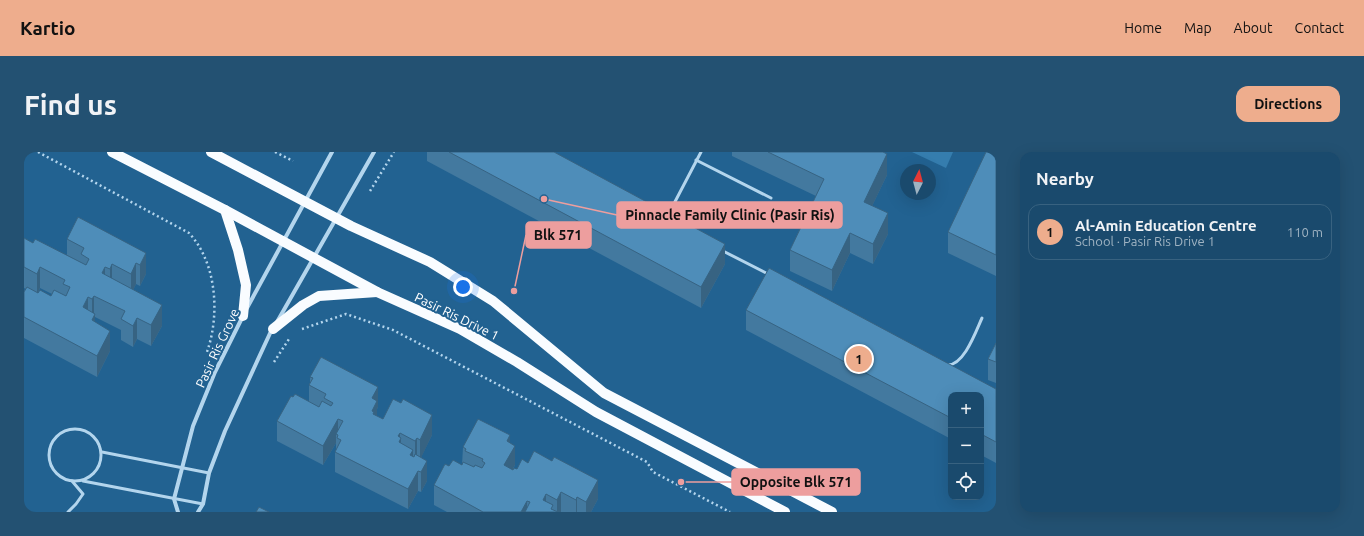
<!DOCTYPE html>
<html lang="en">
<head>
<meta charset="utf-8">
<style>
  body { margin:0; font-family:Ubuntu,sans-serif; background:#235172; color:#f1f3f6 }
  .controls { position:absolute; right:12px; bottom:12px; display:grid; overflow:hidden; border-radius:8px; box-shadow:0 4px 16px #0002 }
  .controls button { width:36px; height:36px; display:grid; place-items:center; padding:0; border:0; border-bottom:1px solid #386280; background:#1a4a6d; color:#f1f3f6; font:20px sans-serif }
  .compass { position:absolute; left:876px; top:12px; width:36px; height:36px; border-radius:50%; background:#1a4a6d; box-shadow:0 4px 16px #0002; rotate:6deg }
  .you { position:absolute; left:439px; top:135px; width:14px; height:14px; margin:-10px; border:3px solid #fff; border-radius:50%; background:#1a73e8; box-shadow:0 0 0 6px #1a73e833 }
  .badge { display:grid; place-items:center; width:26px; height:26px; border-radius:50%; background:#eead8d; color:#111; font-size:13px; font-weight:700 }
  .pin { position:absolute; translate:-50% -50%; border:2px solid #fff; box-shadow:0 1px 4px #0006 }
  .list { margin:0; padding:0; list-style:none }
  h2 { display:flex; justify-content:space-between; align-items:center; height:52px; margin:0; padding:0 16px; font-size:17px }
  h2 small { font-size:13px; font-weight:400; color:#9fb3c2 }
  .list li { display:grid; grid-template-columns:26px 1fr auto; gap:12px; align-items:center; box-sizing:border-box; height:56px; margin:0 8px 8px; padding:0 8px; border:1px solid #386280; border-radius:12px }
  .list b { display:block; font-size:15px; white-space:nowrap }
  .list p { margin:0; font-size:13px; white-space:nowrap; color:#9fb3c2 }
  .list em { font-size:13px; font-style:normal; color:#9fb3c2 }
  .icon { flex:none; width:22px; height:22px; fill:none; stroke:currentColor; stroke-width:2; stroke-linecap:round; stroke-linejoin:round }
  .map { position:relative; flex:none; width:972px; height:360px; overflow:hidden; border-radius:12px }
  header { display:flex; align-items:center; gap:24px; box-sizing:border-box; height:56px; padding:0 20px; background:#eead8d; color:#111 }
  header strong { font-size:19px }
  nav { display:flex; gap:22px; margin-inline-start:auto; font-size:14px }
  .intro { display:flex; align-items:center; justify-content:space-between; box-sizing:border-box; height:96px; padding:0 24px }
  h1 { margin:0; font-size:28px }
  .button { padding:10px 18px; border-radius:12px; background:#eead8d; color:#111; font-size:14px; font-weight:700 }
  main { display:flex; gap:24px; padding:0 24px }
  aside { flex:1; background:#1a4a6d; border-radius:12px; box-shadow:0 4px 16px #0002 }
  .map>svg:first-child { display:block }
</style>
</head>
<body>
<header>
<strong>Kartio</strong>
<nav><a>Home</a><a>Map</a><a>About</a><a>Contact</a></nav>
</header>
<div class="intro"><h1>Find us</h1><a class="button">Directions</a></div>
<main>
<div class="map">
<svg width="972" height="360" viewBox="0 0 972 360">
  <rect width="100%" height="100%" fill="#226291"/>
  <path fill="#357dae" d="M888 0H929L922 16Z"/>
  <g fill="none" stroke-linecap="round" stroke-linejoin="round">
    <g stroke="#b3d5ed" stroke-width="2.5" stroke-dasharray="2 3" stroke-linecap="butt">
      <path d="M14 0 165 81C193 111 196 163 183 200"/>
      <path d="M251 0 269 9"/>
      <path d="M346 39 370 0"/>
      <path d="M278 177 322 162 369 178 623 310 629 320 706 360"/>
      <path d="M250 210 265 187"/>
    </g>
    <g stroke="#b3d5ed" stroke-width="3">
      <path d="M672 8 747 46"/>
      <path d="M643 65 677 0"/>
      <path d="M697 98 746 123"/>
      <path d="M923 213C940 214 952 179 958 166"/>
      <circle cx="51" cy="303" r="26"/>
      <path d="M78 300 185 321"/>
      <path d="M59 329 179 352"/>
      <path d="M44 360 52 352 59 342 48 329"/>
    </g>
    <g stroke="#b3d5ed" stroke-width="4">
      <path d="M223 156 308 0"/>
      <path d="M253 170 350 0"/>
      <path d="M154 360 150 347 169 274 191 220 219 164"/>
      <path d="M174 360 179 352 185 321 201 279 248 177"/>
    </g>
    <g stroke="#f9fcff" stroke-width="10">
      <path d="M88 0 201 58 353 140 436 177 493 210 572 260 761 360"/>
      <path d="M187 0 327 74 406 110 469 149 580 241 808 360"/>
      <path d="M201 58 214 98 222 133 219 164"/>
      <path d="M249 177 279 153 295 144 353 140"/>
    </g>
  </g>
  <g fill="#43799f" fill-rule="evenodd">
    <path d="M403 0H530L701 112 677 156 403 9Z"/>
    <path d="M708 0H859L863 23 848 54 864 82 849 112 826 101 808 139 766 119V98L792 44 708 4Z"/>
    <path d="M972 0V124L924 101V80Z"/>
    <path d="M0 86 9 91 43 103V87L122 101V122L116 134 112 132 109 138 138 174 127 194 113 187 109 195 97 188V178L71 165V170L86 199 73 225 0 186V140L2 137 0 136ZM16 136 28 142 27 144 14 141Z"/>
    <path d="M722 158 972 237V311L957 303V243H927V287L722 178Z"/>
    <path d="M972 191V231L964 228V207Z"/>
    <path d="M286 225 354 255 353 257V264L359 267 408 283 397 305 403 329 397 340 394 339 384 357 311 320V300L312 298V291L299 313 253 289V269L285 249V233L286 231Z"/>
    <path d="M486 291 491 313 489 317H493L574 347 567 360H423L410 353V333L425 314 438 313 439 295Z"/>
  </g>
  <g fill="#376382">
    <path d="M863 2V23L840 71V50Z"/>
    <path d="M864 61V82L849 112V92Z"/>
    <path d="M826 81V101L808 139V118Z"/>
    <path d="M701 92V112L677 156V135Z"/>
    <path d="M122 101V122L116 134V113Z"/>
    <path d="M112 111V132L107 143V122Z"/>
    <path d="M88 112V133L86 138V117Z"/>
    <path d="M16 115V136L13 143V122Z"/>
    <path d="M81 115V135L78 121Z"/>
    <path d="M70 144V163L71 162V183L68 168V147Z"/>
    <path d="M64 145V166L59 155Z"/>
    <path d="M138 153V174L127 194V173Z"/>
    <path d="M113 166V187L109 195V174Z"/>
    <path d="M86 179V199L73 225V204Z"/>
    <path d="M354 235V255L353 257V269L348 278V246Z"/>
    <path d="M408 263V283L396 308V288Z"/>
    <path d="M314 267V283L312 282V291L299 313V294Z"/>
    <path d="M376 281V288L377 286V306L374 284Z"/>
    <path d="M486 283V302L491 294V313L480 332V313L483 289Z"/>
    <path d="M393 286V306L391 308V289Z"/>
    <path d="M389 298V318L386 303Z"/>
    <path d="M403 309V329L397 340V320Z"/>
    <path d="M394 319V339L384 357V337Z"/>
    <path d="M574 328V347L567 360H562V350Z"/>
    <path d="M537 340V360H533V348Z"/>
    <path d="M522 342V360L519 348Z"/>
    <path d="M553 345V360H552V348Z"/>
    <path d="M503 349V360H497Z"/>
  </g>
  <g fill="#4e8db9" stroke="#376382">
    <path d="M425 0H530L701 92 677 135Z"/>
    <path d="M744 0H859L863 2 840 50 864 61 849 92 826 81 808 118 766 98 800 27Z"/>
    <path d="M962 0H972V103L924 80Z"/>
    <path d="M54 65 122 101 116 113 112 111 107 122 88 112 86 117 81 115 78 121 138 153 127 173 113 166 109 174 97 167 101 159 70 144 68 147 64 145 59 155 71 162 68 168 86 179 73 204 0 165V140L3 135 14 141 16 138 27 144 30 138 42 144 46 135 39 132 41 128 16 115 13 122 0 115V86L9 91 11 87 62 113 65 107 57 102 60 96 43 87Z"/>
    <path d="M745 116 972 237V290L957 282V243H927V266L722 158Z"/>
    <path d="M972 191V210L964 207Z"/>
    <path d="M297 205 354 235 348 246 353 249 348 259 350 260 349 262 359 267 369 247 377 251 379 247 408 263 396 288 393 286 391 289 376 281 374 284 377 286 375 290 389 298 386 303 390 305 391 302 403 309 397 320 394 319 384 337 311 300 317 288 313 286 314 283 312 282 319 269 314 267 299 294 253 269 267 244 269 245 271 242 295 255 298 249 307 254 309 251 300 246 302 242 285 233 289 226 286 225Z"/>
    <path d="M454 267 486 283 483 289 491 294 480 313 489 318 490 316 493 317 498 307 504 311 510 299 528 309 530 305 574 328 562 350 553 345 552 348 537 340 533 348 522 342 519 348 529 353 527 357 534 360H501L506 350 503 349 497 360H459L410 333 421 312 425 314 429 308 438 313 439 310 450 315 451 313 458 316 461 311 458 309 459 307 441 299 442 297 439 295Z"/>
    <path d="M235 355 245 360H232Z"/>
  </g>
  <g text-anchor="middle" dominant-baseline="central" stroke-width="4" stroke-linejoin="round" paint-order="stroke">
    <g font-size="13" fill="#fff" stroke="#226291">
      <text transform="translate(433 164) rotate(26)">Pasir Ris Drive 1</text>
      <text transform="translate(193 196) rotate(-65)">Pasir Ris Grove</text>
    </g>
  </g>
  <path fill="none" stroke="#ed9e9e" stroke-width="1.5" d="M520 47L593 63M490 139L502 83M657 330L708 330"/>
  <g fill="#ed9e9e" stroke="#226291" stroke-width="1.5">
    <circle cx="520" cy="47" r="4"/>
    <circle cx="490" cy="139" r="4"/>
    <circle cx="657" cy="330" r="4"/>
  </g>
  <g fill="#ed9e9e" stroke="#ed9e9e" stroke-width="1.5">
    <rect x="593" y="50" width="225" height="26" rx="4"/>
    <rect x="502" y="70" width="65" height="26" rx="4"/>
    <rect x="708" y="317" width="128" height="26" rx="4"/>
  </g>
  <g font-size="14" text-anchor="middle" font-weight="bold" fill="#111">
    <text x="706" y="68">Pinnacle Family Clinic (Pasir Ris)</text>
    <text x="534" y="88">Blk 571</text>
    <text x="772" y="335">Opposite Blk 571</text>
  </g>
</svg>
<div class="controls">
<button>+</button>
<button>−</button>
<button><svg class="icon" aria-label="locate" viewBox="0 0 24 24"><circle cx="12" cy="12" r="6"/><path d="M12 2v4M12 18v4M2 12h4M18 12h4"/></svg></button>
</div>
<svg class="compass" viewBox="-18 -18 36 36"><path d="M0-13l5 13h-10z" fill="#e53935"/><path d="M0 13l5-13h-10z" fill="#9fb3c2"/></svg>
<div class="you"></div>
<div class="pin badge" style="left:835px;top:207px">1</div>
</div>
<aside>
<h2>Nearby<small></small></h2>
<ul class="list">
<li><span class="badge">1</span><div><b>Al-Amin Education Centre</b><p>School · Pasir Ris Drive 1</p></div><em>110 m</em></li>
</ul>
</aside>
</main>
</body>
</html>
